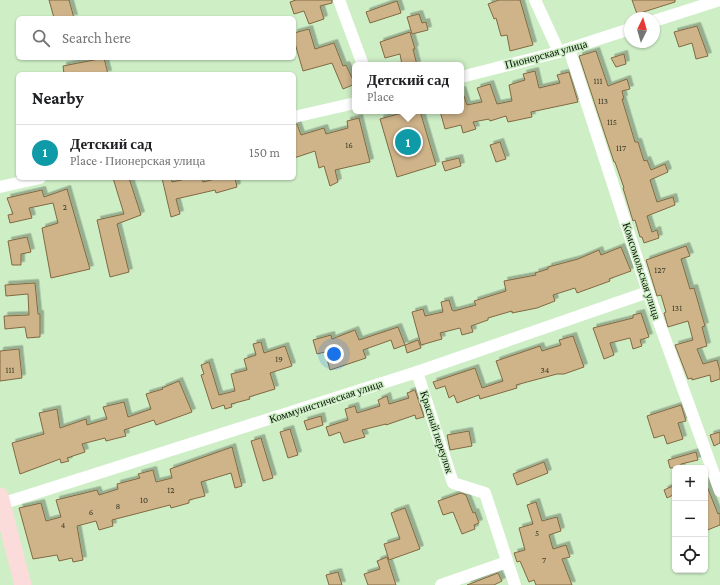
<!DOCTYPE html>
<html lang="en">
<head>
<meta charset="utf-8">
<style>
  body { margin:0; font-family:"Crimson Pro",serif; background:#f2f2f2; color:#202124 }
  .controls { position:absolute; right:12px; bottom:12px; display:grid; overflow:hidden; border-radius:6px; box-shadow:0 1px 3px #0004 }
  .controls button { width:36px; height:36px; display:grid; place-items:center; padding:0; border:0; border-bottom:1px solid #e0e0e0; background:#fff; color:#202124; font:20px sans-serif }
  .compass { position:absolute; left:624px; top:12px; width:36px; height:36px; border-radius:50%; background:#fff; box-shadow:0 1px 3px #0004; rotate:5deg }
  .you { position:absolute; left:334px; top:354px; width:14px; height:14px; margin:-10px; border:3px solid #fff; border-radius:50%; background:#1a73e8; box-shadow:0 0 0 6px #1a73e833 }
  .badge { display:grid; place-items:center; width:26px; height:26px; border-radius:50%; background:#0f766e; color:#fff; font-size:13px; font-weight:700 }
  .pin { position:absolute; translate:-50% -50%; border:2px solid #fff; box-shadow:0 1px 4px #0006 }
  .popup { position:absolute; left:352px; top:62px; width:112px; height:52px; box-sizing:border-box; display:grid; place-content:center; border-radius:6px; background:#fff; filter:drop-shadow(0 1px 3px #0005); font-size:13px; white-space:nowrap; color:#757577 }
  .popup b { font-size:15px; color:#202124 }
  .popup::after { content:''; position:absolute; left:50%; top:100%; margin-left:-8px; border:8px solid transparent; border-top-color:#fff }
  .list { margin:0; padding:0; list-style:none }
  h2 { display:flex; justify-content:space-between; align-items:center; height:52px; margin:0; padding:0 16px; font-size:17px }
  h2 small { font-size:13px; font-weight:400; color:#757577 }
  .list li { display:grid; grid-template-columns:26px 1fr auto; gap:12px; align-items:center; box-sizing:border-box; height:56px; padding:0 16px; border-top:1px solid #e0e0e0 }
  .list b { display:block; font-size:15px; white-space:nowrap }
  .list p { margin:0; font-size:13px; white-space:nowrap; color:#757577 }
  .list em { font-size:13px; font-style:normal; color:#757577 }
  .icon { flex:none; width:22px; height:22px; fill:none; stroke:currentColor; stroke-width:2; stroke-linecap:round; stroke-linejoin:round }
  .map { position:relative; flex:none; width:720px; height:585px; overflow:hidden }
  .search { position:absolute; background:#fff; box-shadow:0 1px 3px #0004; left:16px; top:16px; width:280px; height:44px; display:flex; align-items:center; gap:10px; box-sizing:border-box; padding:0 14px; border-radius:6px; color:#757577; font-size:15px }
  .panel { position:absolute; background:#fff; box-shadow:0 1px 3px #0004; left:16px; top:72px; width:280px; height:108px; border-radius:6px }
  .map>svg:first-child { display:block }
</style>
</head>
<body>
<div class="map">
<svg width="720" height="585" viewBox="0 0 720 585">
  <defs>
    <filter id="shadow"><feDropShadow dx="3.5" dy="-3.5" stdDeviation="0" flood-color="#0004"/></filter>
  </defs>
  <rect width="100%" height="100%" fill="#ceeec6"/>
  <g fill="#cfb48a" stroke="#816941" filter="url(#shadow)">
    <path d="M49 0H69L74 18H54Z"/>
    <path d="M296 0H332V3L320 6 324 19 309 24 304 11 294 14 290 2Z"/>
    <path d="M499 0H520L533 45 510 51 507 35 501 36 496 18 494 19 488 4Z"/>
    <path d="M632 0H675V2L637 14Z"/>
    <path d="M397 1 401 13 370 23 366 12Z"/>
    <path d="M419 14 422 23 426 22 428 30 412 34 407 17Z"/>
    <path d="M697 26 708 56 696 59 692 43 679 47 674 32Z"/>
    <path d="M309 29 315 49 334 43 343 66 346 65 355 84 343 89 332 63 303 71 294 40V33Z"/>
    <path d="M410 32 415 49H413L417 65H402L400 54 385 58 380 42Z"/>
    <path d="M596 51 608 86 627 79 630 89 622 91 624 99H622L635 142H638L644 161 647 160 651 170 665 164 668 172 650 180 657 202 673 197 675 205 647 216 652 232 657 230 659 238 644 243 642 237H640L635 220 633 221 623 188H624L615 162H614L579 56Z"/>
    <path d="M624 54 626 64 616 67 611 58Z"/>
    <path d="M104 58 108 74H64L63 66Z"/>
    <path d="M535 71 539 88 560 83 557 75 569 72 578 102 531 112 532 117 508 122 506 116 490 121 489 119 473 122 476 129 463 133 461 125 445 129 440 111H461V90H462L467 105 482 102 477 88 490 84 497 104 512 101 509 85 525 80 523 74Z"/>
    <path d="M409 111H420L436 165 397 177 380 119Z"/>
    <path d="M359 118 370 162 335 170 338 182 330 186 324 166 319 168 315 151 294 158V124H297L301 135 324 128 326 134 348 128 347 121Z"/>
    <path d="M500 142 506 159 496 162 490 145Z"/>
    <path d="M459 158 461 166 445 171 442 162Z"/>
    <path d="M113 178H129L141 215 117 224 129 272 110 277 97 220 124 214Z"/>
    <path d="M162 178H171L172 182 190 178H202L203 182 219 178H235L237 187 216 193 215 190 176 199 180 214 171 217Z"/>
    <path d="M67 189 90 269 51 278 42 228 58 223 53 203 29 208 32 218 10 223 8 215 13 214 7 198 42 190 44 197Z"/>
    <path d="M27 237 31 252 21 254V265H12L8 241Z"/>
    <path d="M686 246 690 256 681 259 690 289 694 288 705 326 702 327 707 346 697 349 703 364 717 360 720 371V379L711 382 710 375 692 380V378L688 379 675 345 693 340 688 321 668 327 664 313 666 312 661 295 657 296 646 260Z"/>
    <path d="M621 247 631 271 609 279 610 281 577 293 575 288 553 295 555 301 537 308 512 313V311L488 318V320L471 326 473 332 462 335 460 328 440 333 442 339 421 345 412 312 423 309 425 316 443 312 441 302 449 300 452 310 454 311 476 305 474 301 506 291 504 281 536 275 535 273 548 269V267L578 259 599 250 601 255Z"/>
    <path d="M35 283 38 314H40V337L27 338 25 327 5 329 4 316 29 315 28 294 6 296 5 285Z"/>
    <path d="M641 313 649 337 640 340 642 346 633 349 630 338 610 343 614 355 604 359 593 328 633 318V315Z"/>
    <path d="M398 327 405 345 394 349 391 340 363 350 366 358 330 370 325 352 317 354 313 340 331 335 332 339 355 330 359 340Z"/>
    <path d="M573 336 584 367 564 374H557L516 385 517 388 480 399 479 395 457 403 454 395 449 398 445 386 436 389 433 382 475 368 482 388 503 381 496 361 540 346 542 351 561 345 559 340Z"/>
    <path d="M418 340 421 348 407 353 405 345Z"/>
    <path d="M261 342 264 353 285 346 292 366 270 373 275 389 249 397 250 399 231 404 232 407 225 409 224 405 212 409 201 375 204 374 201 365 209 362 219 395 235 391 231 374 247 370 244 359 256 355 253 344Z"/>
    <path d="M19 349 22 378 0 381V351Z"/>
    <path d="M179 381 192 412 156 425 154 420 124 430 126 436 106 441 105 438 82 444 85 452 67 458 69 461 61 463 60 459 20 474 12 443 44 434 39 413 57 409 60 428 86 419 87 425 107 419 103 407 124 402 128 417 151 409 146 394 163 389 162 388Z"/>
    <path d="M415 390 424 417 416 419 415 415 386 425V424L362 430 365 437 344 443 340 432 329 436 326 427 348 420 345 409 355 406 357 413 380 406 378 400 387 396 389 404 409 398 407 393Z"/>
    <path d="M681 405 686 421 678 423 683 439 667 444 664 435 654 438 647 416Z"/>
    <path d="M321 416 323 425 307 430 304 421Z"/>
    <path d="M290 429 298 455 288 458 280 432Z"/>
    <path d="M469 431 472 446 450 450 447 435Z"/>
    <path d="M720 432V443L714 446 710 435Z"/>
    <path d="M261 438 273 478 263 481 251 441Z"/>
    <path d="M232 447 242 486 235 488 231 473 201 482 205 496 189 500V503L171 508 170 505 112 520 113 526 99 530 96 521 77 526 83 560 73 562 72 558 59 561 57 555 33 559 19 508 41 503 46 521 61 517 56 500 97 490 99 495 118 489 117 484 140 478 138 474 153 470 156 482 172 478 170 469Z"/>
    <path d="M696 452 698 460 681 464 682 468H670L668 460Z"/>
    <path d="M544 462 548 473 517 485 513 474Z"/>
    <path d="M705 481 718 514 720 513V525L705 531Z"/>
    <path d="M675 485V494L667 498 664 490Z"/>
    <path d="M461 493 466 495 473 513 475 512 479 523 474 525 475 529 462 534 453 512 443 515 438 501Z"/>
    <path d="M536 502 542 521 557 517 561 531 549 535 553 549 566 545 570 557 562 559 572 585H536L534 580 529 582 520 561 517 562 514 553 525 550 519 528 533 524 527 505Z"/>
    <path d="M405 508 420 549 389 560 384 544 400 539 391 513Z"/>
    <path d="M387 557 396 585H368L364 574 380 569 377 561Z"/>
    <path d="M338 572 342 585H329L326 575Z"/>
    <path d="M498 573 502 581 494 585H467Z"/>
  </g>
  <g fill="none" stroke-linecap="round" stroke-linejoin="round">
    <g stroke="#fff" stroke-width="12">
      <path d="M339 0 363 65"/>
      <path d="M535 0 559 52"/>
      <path d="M654 21 720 0"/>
      <path d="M569 49 648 292 720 491"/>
      <path d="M461 77 559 52 630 29"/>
      <path d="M294 117 355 103"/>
      <path d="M0 187 40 178"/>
      <path d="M417 372 453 483 485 493 515 585"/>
      <path d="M1 504 417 372 648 292"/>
      <path d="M441 585 507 562"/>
    </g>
    <path stroke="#fcdbdb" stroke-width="17" d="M0 496 23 585"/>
  </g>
  <g text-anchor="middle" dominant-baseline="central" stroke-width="3" stroke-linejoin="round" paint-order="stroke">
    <g font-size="9" fill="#3a3c27">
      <text x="598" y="81">111</text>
      <text x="603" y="101">113</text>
      <text x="612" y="122">115</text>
      <text x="349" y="145">16</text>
      <text x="621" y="148">117</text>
      <text x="65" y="207">2</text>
      <text x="660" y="270">127</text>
      <text x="677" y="308">131</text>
      <text x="279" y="359">19</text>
      <text x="10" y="370">111</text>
      <text x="545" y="370">34</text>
      <text x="171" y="490">12</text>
      <text x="144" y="500">10</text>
      <text x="118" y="506">8</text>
      <text x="91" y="512">6</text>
      <text x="63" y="525">4</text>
      <text x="537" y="533">5</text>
      <text x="544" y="560">7</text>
    </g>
    <g font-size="11" fill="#081406" stroke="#ceeec6">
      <text transform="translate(546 54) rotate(-15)">Пионерская улица</text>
      <text transform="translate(642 271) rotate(72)">Комсомольская улица</text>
      <text transform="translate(326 401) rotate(-18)">Коммунистическая улица</text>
      <text transform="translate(437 432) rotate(72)">Красный переулок</text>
    </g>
  </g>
</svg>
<div class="controls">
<button>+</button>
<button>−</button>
<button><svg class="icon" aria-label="locate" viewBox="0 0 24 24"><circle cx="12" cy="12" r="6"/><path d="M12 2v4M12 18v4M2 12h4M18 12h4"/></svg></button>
</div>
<svg class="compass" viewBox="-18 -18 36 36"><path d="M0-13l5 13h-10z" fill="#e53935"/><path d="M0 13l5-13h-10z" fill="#757577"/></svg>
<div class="you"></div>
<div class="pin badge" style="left:408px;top:142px;background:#0f9aa8">1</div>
<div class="popup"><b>Детский сад</b>Place</div>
<div class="search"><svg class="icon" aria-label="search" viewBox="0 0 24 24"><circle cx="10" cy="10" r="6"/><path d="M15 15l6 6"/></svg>Search here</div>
<section class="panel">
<h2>Nearby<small></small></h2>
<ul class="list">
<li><span class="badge" style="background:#0f9aa8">1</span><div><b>Детский сад</b><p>Place · Пионерская улица</p></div><em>150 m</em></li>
</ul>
</section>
</div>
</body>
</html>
